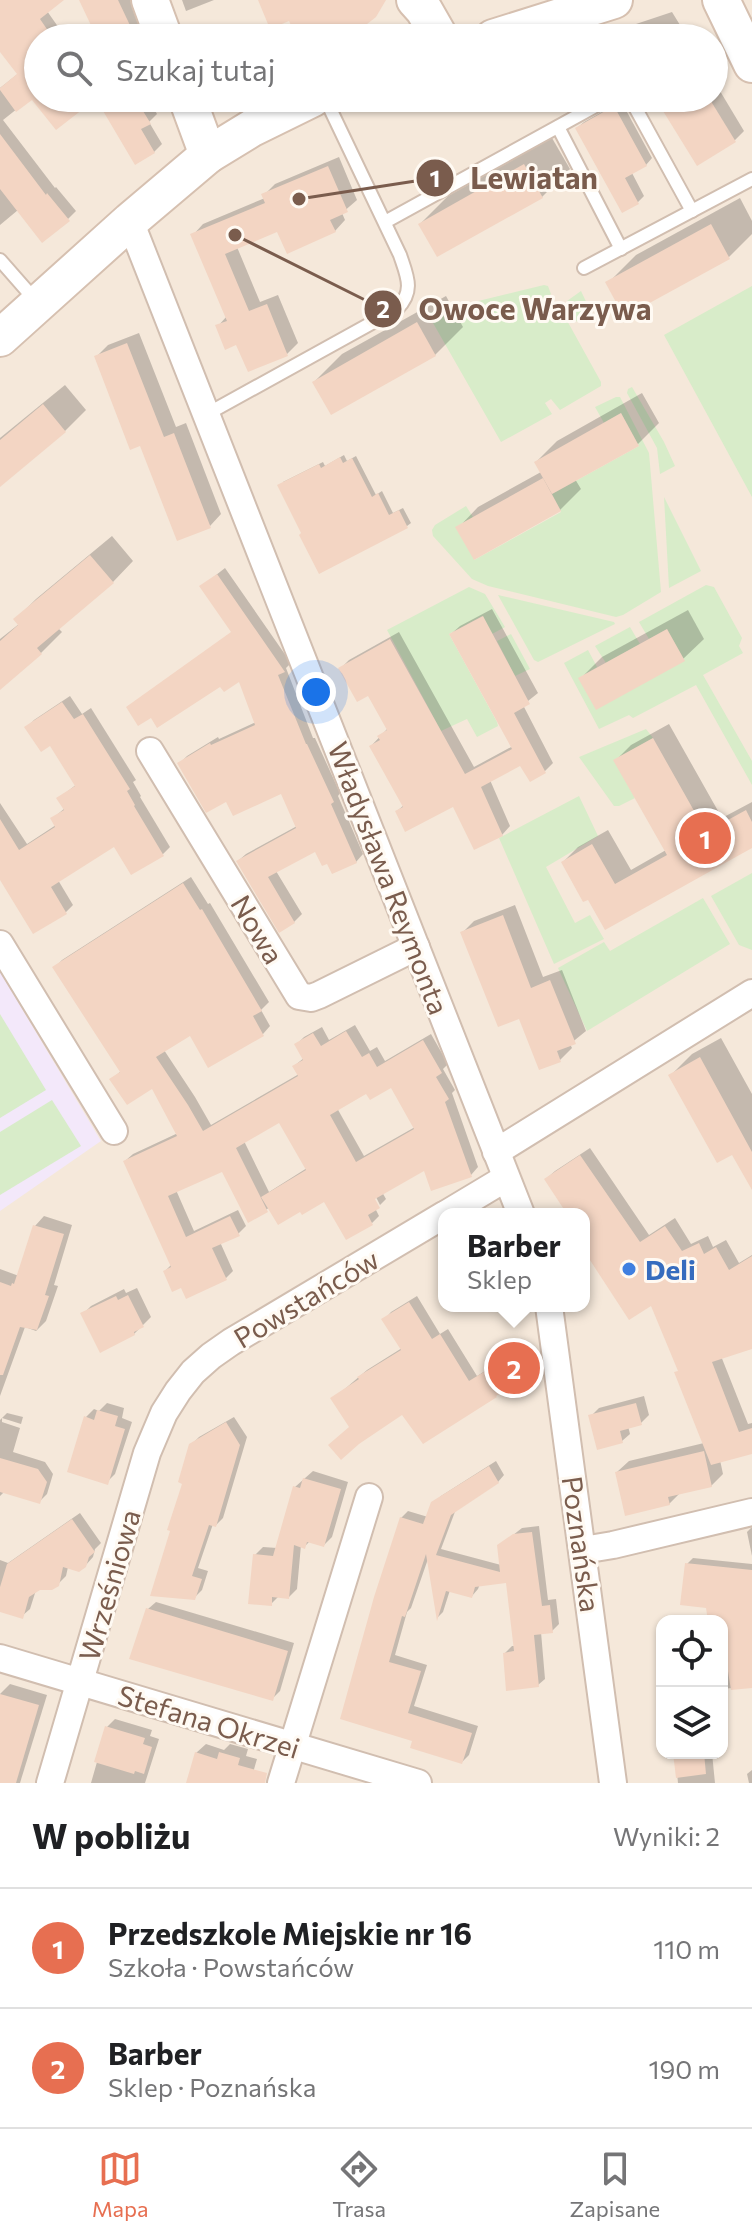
<!DOCTYPE html>
<html lang="pl">
<head>
<meta charset="utf-8">
<style>
  body { margin:0; font-family:Commissioner,sans-serif; background:#f2f2f2; color:#202124 }
  .controls { position:absolute; right:24px; bottom:24px; display:grid; overflow:hidden; border-radius:16px; box-shadow:0 2px 6px #0004 }
  .controls button { width:72px; height:72px; display:grid; place-items:center; padding:0; border:0; border-bottom:2px solid #e0e0e0; background:#fff; color:#202124; font:40px sans-serif }
  .you { position:absolute; left:316px; top:692px; width:28px; height:28px; margin:-20px; border:6px solid #fff; border-radius:50%; background:#1a73e8; box-shadow:0 0 0 12px #1a73e833 }
  .badge { display:grid; place-items:center; width:52px; height:52px; border-radius:50%; background:#e76f51; color:#fff; font-size:26px; font-weight:700 }
  .pin { position:absolute; translate:-50% -50%; border:4px solid #fff; box-shadow:0 2px 8px #0006 }
  .popup { position:absolute; left:438px; top:1208px; width:152px; height:104px; box-sizing:border-box; display:grid; place-content:center; border-radius:16px; background:#fff; filter:drop-shadow(0 2px 6px #0005); font-size:26px; white-space:nowrap; color:#757577 }
  .popup b { font-size:30px; color:#202124 }
  .popup::after { content:''; position:absolute; left:50%; top:100%; margin-left:-16px; border:16px solid transparent; border-top-color:#fff }
  .list { margin:0; padding:0; list-style:none }
  h2 { display:flex; justify-content:space-between; align-items:center; height:104px; margin:0; padding:0 32px; font-size:34px }
  h2 small { font-size:26px; font-weight:400; color:#757577 }
  .list li { display:grid; grid-template-columns:52px 1fr auto; gap:24px; align-items:center; box-sizing:border-box; height:120px; padding:0 32px; border-top:2px solid #e0e0e0 }
  .list b { display:block; font-size:30px; white-space:nowrap }
  .list p { margin:0; font-size:26px; white-space:nowrap; color:#757577 }
  .list em { font-size:26px; font-style:normal; color:#757577 }
  .icon { flex:none; width:44px; height:44px; fill:none; stroke:currentColor; stroke-width:2; stroke-linecap:round; stroke-linejoin:round }
  .map { position:relative; flex:none; width:752px; height:1783px; overflow:hidden }
  .search { position:absolute; background:#fff; box-shadow:0 2px 6px #0004; left:24px; right:24px; top:24px; height:88px; display:flex; align-items:center; gap:20px; box-sizing:border-box; padding:0 28px; border-radius:44px; color:#757577; font-size:30px }
  .sheet { height:344px; background:#fff }
  nav { display:flex; justify-content:space-around; align-items:center; box-sizing:border-box; height:112px; border-top:2px solid #e0e0e0; background:#fff; font-size:22px; color:#757577 }
  nav a { display:grid; justify-items:center; gap:4px }
  nav .on { color:#e76f51 }
  .map>svg:first-child { display:block }
</style>
</head>
<body>
<div class="map">
<svg width="752" height="1783" viewBox="0 0 752 1783">
  <rect width="100%" height="100%" fill="#fdf6ec"/>
  <path fill="#f5e8da" fill-rule="evenodd" d="M0 0H752V1783H0ZM38 38H714V98H38ZM444 1214H584V1306H444ZM662 1621H722V1753H662Z"/>
  <path fill="#f3e8fa" d="M0 972 101 1141 0 1211Z"/>
  <g fill="#d8ecc9">
    <path d="M544 285 548 286 551 294 548 297 554 307 559 306 601 382V386L560 410 551 399 545 403 552 414 501 442 429 316V313Z"/>
    <path d="M752 286V497L664 335Z"/>
    <path d="M581 291 592 314 577 322 567 301Z"/>
    <path d="M632 387 664 442 675 466 660 474 657 448 627 393 628 389Z"/>
    <path d="M616 397H620L649 453 661 592 623 615 616 617 488 586 472 579 433 536 432 530 435 525 466 506 473 517 474 560 561 512 552 494 639 446 621 413 604 423 595 407Z"/>
    <path d="M664 497 701 571 669 588Z"/>
    <path d="M706 585 714 587 742 638 739 646 743 653 703 675 752 761V785L696 685 633 718 629 715 599 729 564 663 588 650 597 667 579 678 596 709 684 660 667 629 649 639 639 622Z"/>
    <path d="M469 587 485 594 505 627 492 634 482 616 449 634 497 722 498 726 477 737 467 719 441 731 387 630Z"/>
    <path d="M498 595 614 622 615 624 538 662 534 660Z"/>
    <path d="M630 627 640 644 606 663 595 646Z"/>
    <path d="M511 634 530 669 515 676 497 641Z"/>
    <path d="M646 729 653 738 614 760 635 798 619 806H614L579 757Z"/>
    <path d="M579 796 598 836 546 867 575 923 590 915 604 939 554 964 499 838Z"/>
    <path d="M752 873V950L739 945 711 896Z"/>
    <path d="M703 898 730 944 587 1031 558 968 604 942 610 951Z"/>
    <path d="M0 1014 46 1090 0 1118Z"/>
    <path d="M52 1100 81 1146 0 1195V1132Z"/>
  </g>
  <g fill="#0003" fill-rule="evenodd">
    <path d="M0 0H61L47 11 66 38H38V98H95L56 127 32 97 3 120 55 188 56 187 76 211 68 219 18 210 0 225V88L19 73 0 49Z"/>
    <path d="M81 0H130L147 38H90L97 33Z"/>
    <path d="M182 0H214L186 11Z"/>
    <path d="M672 12 688 38H586L611 30 612 32Z"/>
    <path d="M714 81 744 131 735 140 698 163 658 98H714Z"/>
    <path d="M96 98H148L157 114 149 122 162 144 154 152Z"/>
    <path d="M527 98H549L529 104Z"/>
    <path d="M621 101 652 158 646 165 632 173 644 196 638 202 623 211 577 128 584 122Z"/>
    <path d="M552 138 570 169 542 197 420 224 448 196Z"/>
    <path d="M339 157 357 200 342 213 345 220 335 231 278 229 237 247 260 302 278 295 298 343 287 354 237 343 218 326 227 316 193 235 203 224 265 198 264 195 275 184Z"/>
    <path d="M740 198 752 221V234L729 257 608 283 636 255Z"/>
    <path d="M446 296 463 327 435 355 314 382 342 354Z"/>
    <path d="M139 333 176 427 186 423 221 514 210 526 96 357 108 345Z"/>
    <path d="M65 385 86 410 65 431 0 484V438Z"/>
    <path d="M642 393 659 423 638 444 575 479 581 489 560 510 458 528 478 507 541 472 536 462 557 441Z"/>
    <path d="M344 455 347 461 356 456 376 495 382 491 393 513 403 508 411 523 407 526 303 533 283 482 323 462 325 466Z"/>
    <path d="M112 536 133 561 113 582 58 628 62 632 41 653 0 687V639L19 624 16 619 36 599Z"/>
    <path d="M225 568 291 663 286 668 313 738H315L340 793 338 796 363 854 356 862 328 861 316 849 276 871 302 914 294 922 238 861 246 854 297 826 282 792 179 764 187 756 218 737 219 739 256 722 233 631 202 586Z"/>
    <path d="M492 609 538 693 523 705 553 763 544 772 520 763 490 780 510 826 502 835 454 804 397 811 404 805 371 746 388 728 369 693 341 668 349 660 399 632 474 767 513 746 451 634 460 626Z"/>
    <path d="M688 610 704 639 683 659 581 678 602 657Z"/>
    <path d="M70 696 82 714 91 708 136 780 133 782 141 796 140 797 170 847 163 854 132 873 114 844 58 880 73 905 66 912 34 931 0 877V803L27 844 56 825 52 819 65 808 59 798 77 784 50 743 27 727 34 720Z"/>
    <path d="M669 724 722 818 752 802V846L589 897 563 862 578 847 608 830 631 870 666 850 616 760 631 745Z"/>
    <path d="M191 877 208 904 210 903 269 1002 261 1010 270 1026 263 1034 209 1066 190 1033 164 1050 195 1097 211 1125 299 1074 294 1066 304 1058 296 1045 304 1037 322 1027 329 1040 355 1025 370 1051 377 1047 385 1061 431 1034 448 1064 443 1069 455 1090 452 1093 478 1167 471 1175 425 1168 382 1192 386 1199 380 1205 372 1189 375 1208 379 1216 372 1223 325 1199 270 1207 249 1221 223 1170 176 1190 194 1231 238 1210 246 1226 238 1234 220 1242 233 1271 226 1278 182 1285 165 1271 172 1264 125 1161 133 1154 178 1133 152 1087 112 1079 121 1071 55 967 62 960ZM391 1085 415 1127 364 1156 337 1108 367 1092ZM280 1120 307 1168 269 1192 244 1141Z"/>
    <path d="M515 905 543 977 562 970 586 1031 570 1044 572 1048 560 1060 520 1017 462 933 474 921Z"/>
    <path d="M721 1038 752 1094V1186L733 1152 671 1075 692 1054Z"/>
    <path d="M590 1148 649 1235 675 1218 691 1244 708 1236 713 1247 726 1240 739 1263 752 1255V1346L721 1356 748 1424 752 1423V1452L720 1460 723 1474 711 1486 681 1492 669 1504 617 1472 629 1461 704 1443 680 1369 652 1303 584 1236V1214H569L546 1179 555 1171Z"/>
    <path d="M44 1216 72 1225 54 1285 58 1286 46 1321 36 1331 25 1327 0 1396V1269L19 1276 35 1226Z"/>
    <path d="M137 1288 151 1317 134 1334 83 1314 91 1306 124 1289 126 1293Z"/>
    <path d="M417 1296 440 1334 448 1329 477 1376 522 1348 534 1368 527 1375 351 1427 333 1399 367 1370 402 1348 384 1320 391 1312Z"/>
    <path d="M644 1396 649 1415 641 1423 628 1426 630 1434 622 1441 591 1416 599 1408Z"/>
    <path d="M107 1403 124 1408 122 1418 132 1422 115 1474 107 1482 86 1417 94 1409 99 1411Z"/>
    <path d="M7 1413 23 1417 21 1424 2 1418Z"/>
    <path d="M234 1417 247 1437 223 1518 216 1525 213 1524 198 1568 208 1571 202 1590 194 1598 153 1594 185 1482 191 1445 199 1437Z"/>
    <path d="M2 1418V1422L20 1428 13 1452 45 1462 53 1474 47 1494 39 1502 5 1491 0 1496V1420Z"/>
    <path d="M496 1461 504 1475 498 1482 456 1509 441 1549 501 1565 499 1546 522 1528 539 1526 548 1600 556 1599 559 1624 552 1631 541 1632 545 1679 538 1685 505 1653 512 1646H516L508 1581 480 1584 478 1589 472 1596 450 1590 443 1612 438 1617 429 1556 411 1608 407 1612 395 1655 427 1665 414 1706 478 1726 469 1755 462 1762 414 1740 342 1718 401 1518 408 1511 428 1517 433 1504 441 1496Z"/>
    <path d="M313 1471 348 1482 332 1537 324 1545 310 1541 305 1546 301 1545 297 1589 289 1597 279 1596 271 1604 255 1555 263 1547 277 1548 295 1487Z"/>
    <path d="M80 1513 101 1543 95 1549 93 1557 85 1566 68 1567 66 1576 58 1584 36 1590 30 1609 22 1616 0 1610V1560L8 1563Z"/>
    <path d="M752 1527V1556L747 1532Z"/>
    <path d="M693 1558 752 1564V1606L687 1564Z"/>
    <path d="M156 1602 294 1643 280 1691 272 1699 148 1609Z"/>
    <path d="M752 1640V1686L722 1689V1644Z"/>
    <path d="M10 1684 47 1695 20 1783H0V1694Z"/>
    <path d="M115 1719 152 1730 150 1736 159 1739 145 1783H91L107 1727Z"/>
    <path d="M206 1744 224 1750 230 1744 248 1749 246 1756 257 1759 250 1783H188L196 1753Z"/>
    <path d="M675 1753H712L715 1783H678Z"/>
    <path d="M752 1770V1783H749L747 1774Z"/>
  </g>
  <g fill="#f3d5c3" fill-rule="evenodd">
    <path d="M0 0H64L40 19 53 38H38V98H135L151 124 141 129 155 153 135 165 96 99 56 130 32 100 16 112 0 90V88L17 74 0 52Z"/>
    <path d="M79 0H118L136 38H97Z"/>
    <path d="M258 0H386L376 17 353 35 347 27 322 38H297L289 21 270 29Z"/>
    <path d="M655 98H709L736 142 697 166Z"/>
    <path d="M614 106 647 166 625 178 639 204 622 213 575 128Z"/>
    <path d="M0 134 46 195 47 193 70 221 42 243 0 189Z"/>
    <path d="M524 164 543 198 437 257 418 224Z"/>
    <path d="M328 166 348 212 330 220 336 232 287 254 277 232 225 254 249 311 267 304 288 356 248 372 236 345 225 350 215 325 227 321 190 234 265 203 261 194Z"/>
    <path d="M711 224 730 259 624 317 605 282Z"/>
    <path d="M417 322 436 356 331 415 312 382Z"/>
    <path d="M127 343 164 437 174 433 211 528 177 541 140 446 130 450 94 356Z"/>
    <path d="M43 404 66 432 0 487V440Z"/>
    <path d="M621 413 639 446 552 494 534 462Z"/>
    <path d="M340 457 343 463 352 458 372 497 378 493 389 515 399 510 408 528 319 574 299 535 301 533 277 485 319 464 321 468Z"/>
    <path d="M543 478 561 511 474 560 455 527Z"/>
    <path d="M90 555 114 583 37 648 42 654 0 690V641L18 625 13 619Z"/>
    <path d="M217 574 285 672 278 675 306 744H307L334 802 331 804 357 863 332 874 327 864 322 866 315 852 268 877 295 923 279 933 236 861 296 828 281 794 233 816 226 802 206 813 177 763 210 743 211 745 255 725 239 682 224 692 220 687 157 728 151 718 138 726 126 707 231 632 199 586Z"/>
    <path d="M483 616 530 704 514 713 546 773 530 782 520 766 481 787 503 836 474 850 453 807 405 832 395 811 403 807 369 746 380 740 377 736 387 730 368 696 357 702 338 668 390 639 465 774 512 749 449 634Z"/>
    <path d="M667 629 685 661 596 710 578 678Z"/>
    <path d="M62 702 74 719 83 714 130 789 127 791 135 805 134 806 164 856 131 875 114 847 51 887 67 914 33 934 0 880V819L19 850 55 827 50 818 64 810 56 798 75 786 50 746 41 752 24 727Z"/>
    <path d="M653 738 706 832 746 810 752 822V848L605 930 588 900 583 902 561 862 592 844 615 884 667 855 613 760Z"/>
    <path d="M183 883 200 910 202 909 262 1011 253 1016 264 1036 208 1068 190 1036 156 1057 188 1105 203 1131 298 1076 292 1066 303 1060 294 1044 313 1033 321 1046 346 1031 362 1057 369 1053 377 1067 423 1040 442 1073 436 1077 449 1099 445 1102 472 1177 431 1191 424 1171 375 1199 380 1208 368 1215 373 1225 346 1240 324 1202 302 1215 300 1212 278 1225 261 1197 306 1170 279 1123 236 1148 268 1212 248 1223 222 1172 168 1196 186 1237 230 1216 240 1236 212 1248 227 1280 186 1299 181 1288 172 1292 163 1271 171 1267 123 1161 177 1136 152 1089 127 1105 109 1079 120 1072 52 967ZM391 1088 414 1129 356 1162 330 1115 366 1094 370 1100Z"/>
    <path d="M503 915 531 988 550 980 576 1044 557 1051 561 1062 539 1070 519 1019 498 1027 460 932Z"/>
    <path d="M700 1057 752 1152V1190L732 1155 717 1163 668 1075Z"/>
    <path d="M580 1155 640 1242 665 1226 682 1251 699 1243 704 1254 716 1247 729 1270 752 1256V1349L712 1362 739 1432 752 1428V1454L711 1465 674 1372 678 1371 651 1306 629 1320 584 1251V1214H567L544 1179Z"/>
    <path d="M33 1225 64 1234 45 1295 49 1296 37 1330 20 1327 3 1375H0V1282L11 1286 12 1283 14 1284Z"/>
    <path d="M128 1295 144 1327 134 1332 135 1335 100 1353 80 1313 116 1296 118 1300Z"/>
    <path d="M409 1302 432 1339 440 1334 469 1381 515 1353 528 1377 496 1396 497 1397 423 1444 402 1415 359 1444 341 1460 328 1445 349 1427 330 1398 359 1379 357 1377 401 1350 381 1319Z"/>
    <path d="M636 1403 642 1425 620 1431 623 1443 597 1450 588 1415Z"/>
    <path d="M97 1410 118 1416 115 1426 125 1429 108 1485 67 1472 84 1416 94 1420Z"/>
    <path d="M226 1422 240 1445 216 1527 209 1525 192 1576 202 1579 195 1600 150 1596 170 1531 167 1530 182 1484 178 1482 189 1444Z"/>
    <path d="M704 1451 712 1487 668 1497 670 1505 625 1516 615 1472Z"/>
    <path d="M0 1458 38 1469 47 1482 40 1504 0 1492Z"/>
    <path d="M489 1466 499 1483 451 1515 436 1555 500 1572 497 1545 513 1534 532 1532 542 1606 550 1605 553 1633 534 1635 539 1687 506 1691 503 1653 514 1651 506 1583 475 1587 472 1598 446 1591 437 1621 426 1554 405 1617 402 1616 389 1662 421 1671 408 1713 472 1733 462 1764 410 1748 412 1741 340 1719 374 1597 400 1517 423 1524 431 1502Z"/>
    <path d="M303 1478 341 1489 324 1547 307 1542 305 1549 294 1545 289 1599 272 1597V1606L248 1604 253 1554 273 1556 293 1486 300 1488Z"/>
    <path d="M72 1519 95 1552 89 1557 86 1567 79 1572 63 1567 59 1586 52 1590H40L29 1597 23 1619 0 1612V1587L7 1564Z"/>
    <path d="M685 1563 752 1570V1688L731 1690 722 1634V1621H708L706 1608 680 1605Z"/>
    <path d="M146 1608 288 1651 273 1701 129 1659Z"/>
    <path d="M0 1694 39 1705 16 1783H0Z"/>
    <path d="M105 1726 145 1738 143 1744 152 1747 144 1774 135 1771 134 1774 94 1762Z"/>
    <path d="M195 1752 217 1759 219 1752 240 1758 238 1765 267 1773 265 1783H186Z"/>
    <path d="M673 1753H704L706 1774 676 1778Z"/>
  </g>
  <g fill="none" stroke-linecap="round" stroke-linejoin="round">
    <g stroke="#d1beb0" stroke-width="16">
      <g id="lane">
        <path d="M630 98 692 211"/>
        <path d="M558 127 621 249"/>
        <path d="M385 222 610 98"/>
        <path d="M0 260 36 301"/>
        <path d="M584 268 752 179"/>
        <path d="M207 414 397 309C415 291 407 276 400 255L325 98"/>
      </g>
    </g>
    <g stroke="#d1beb0" stroke-width="30">
      <g id="street">
        <path d="M130 221 521 1214"/>
        <path d="M150 751 299 996 311 998 319 995 416 947"/>
        <path d="M0 944 114 1131"/>
        <path d="M496 1152 752 993"/>
        <path d="M446 1214 506 1178"/>
        <path d="M549 1306 613 1783"/>
        <path d="M583 1550 613 1545 752 1512"/>
        <path d="M0 1658 418 1783"/>
        <path d="M50 1783 147 1453 164 1413 178 1391 193 1372 211 1356 231 1342 444 1215"/>
        <path d="M281 1783 369 1497"/>
      </g>
    </g>
    <g stroke="#d6c0b0" stroke-width="40">
      <g id="secondary">
        <path d="M150 0 164 38"/>
        <path d="M415 0 424 10 440 38"/>
        <path d="M721 0 752 64"/>
        <path d="M493 38 614 0"/>
        <path d="M187 98 208 155"/>
        <path d="M0 338 130 221 208 155 252 128 313 98"/>
      </g>
    </g>
    <use href="#lane" stroke="#fff" stroke-width="12"/>
    <use href="#street" stroke="#fff" stroke-width="26"/>
    <use href="#secondary" stroke="#fff" stroke-width="36"/>
  </g>
  <circle fill="#3f7fe0" stroke="#fffaf3" stroke-width="3" cx="629" cy="1269" r="8"/>
  <g text-anchor="middle" dominant-baseline="central" stroke-width="6" stroke-linejoin="round" paint-order="stroke">
    <g font-size="28" fill="#7a5c4d" stroke="#fffaf3">
      <text transform="translate(389 878) rotate(69)">Władysława Reymonta</text>
      <text transform="translate(258 929) rotate(59)">Nowa</text>
      <text transform="translate(306 1298) rotate(-31)">Powstańców</text>
      <text transform="translate(582 1544) rotate(82)">Poznańska</text>
      <text transform="translate(109 1585) rotate(-74)">Wrześniowa</text>
      <text transform="translate(209 1721) rotate(17)">Stefana Okrzei</text>
    </g>
    <g font-size="28" font-weight="bold" fill="#366cbe" stroke="#fffaf3" text-anchor="start">
      <text x="645" y="1269">Deli</text>
    </g>
  </g>
  <path fill="none" stroke="#7a5c4d" stroke-width="3" d="M299 199L435 178M235 235L383 309"/>
  <g fill="#7a5c4d" stroke="#fffaf3" stroke-width="3">
    <circle cx="299" cy="199" r="8"/>
    <circle cx="235" cy="235" r="8"/>
    <circle cx="435" cy="178" r="20"/>
    <circle cx="383" cy="309" r="20"/>
  </g>
  <g font-size="24" text-anchor="middle" font-weight="bold" fill="#fff">
    <text x="435" y="187">1</text>
    <text x="383" y="318">2</text>
  </g>
  <g font-size="30" text-anchor="middle" font-weight="bold" fill="#7a5c4d" stroke="#fffaf3" stroke-width="6" stroke-linejoin="round" paint-order="stroke">
    <text x="534" y="189">Lewiatan</text>
    <text x="535" y="320">Owoce Warzywa</text>
  </g>
</svg>
<div class="controls">
<button><svg class="icon" aria-label="locate" viewBox="0 0 24 24"><circle cx="12" cy="12" r="6"/><path d="M12 2v4M12 18v4M2 12h4M18 12h4"/></svg></button>
<button><svg class="icon" aria-label="layers" viewBox="0 0 24 24"><path d="M12 4l9 5-9 5-9-5zM3 14l9 5 9-5"/></svg></button>
</div>
<div class="you"></div>
<div class="pin badge" style="left:705px;top:838px">1</div>
<div class="pin badge" style="left:514px;top:1368px">2</div>
<div class="popup"><b>Barber</b>Sklep</div>
<div class="search"><svg class="icon" aria-label="search" viewBox="0 0 24 24"><circle cx="10" cy="10" r="6"/><path d="M15 15l6 6"/></svg>Szukaj tutaj</div>
</div>
<section class="sheet">
<h2>W pobliżu<small>Wyniki: 2</small></h2>
<ul class="list">
<li><span class="badge">1</span><div><b>Przedszkole Miejskie nr 16</b><p>Szkoła · Powstańców</p></div><em>110 m</em></li>
<li><span class="badge">2</span><div><b>Barber</b><p>Sklep · Poznańska</p></div><em>190 m</em></li>
</ul>
</section>
<nav>
<a class="on"><svg class="icon" aria-label="map" viewBox="0 0 24 24"><path d="M3 6l6-2 6 2 6-2v14l-6 2-6-2-6 2zM9 4v14M15 6v14"/></svg>Mapa</a>
<a><svg class="icon" aria-label="directions" viewBox="0 0 24 24"><path d="M12 3l9 9-9 9-9-9zM9 14v-3h6M13 9l2 2-2 2"/></svg>Trasa</a>
<a><svg class="icon" aria-label="saved" viewBox="0 0 24 24"><path d="M7 4h10v16l-5-4-5 4z"/></svg>Zapisane</a>
</nav>
</body>
</html>
